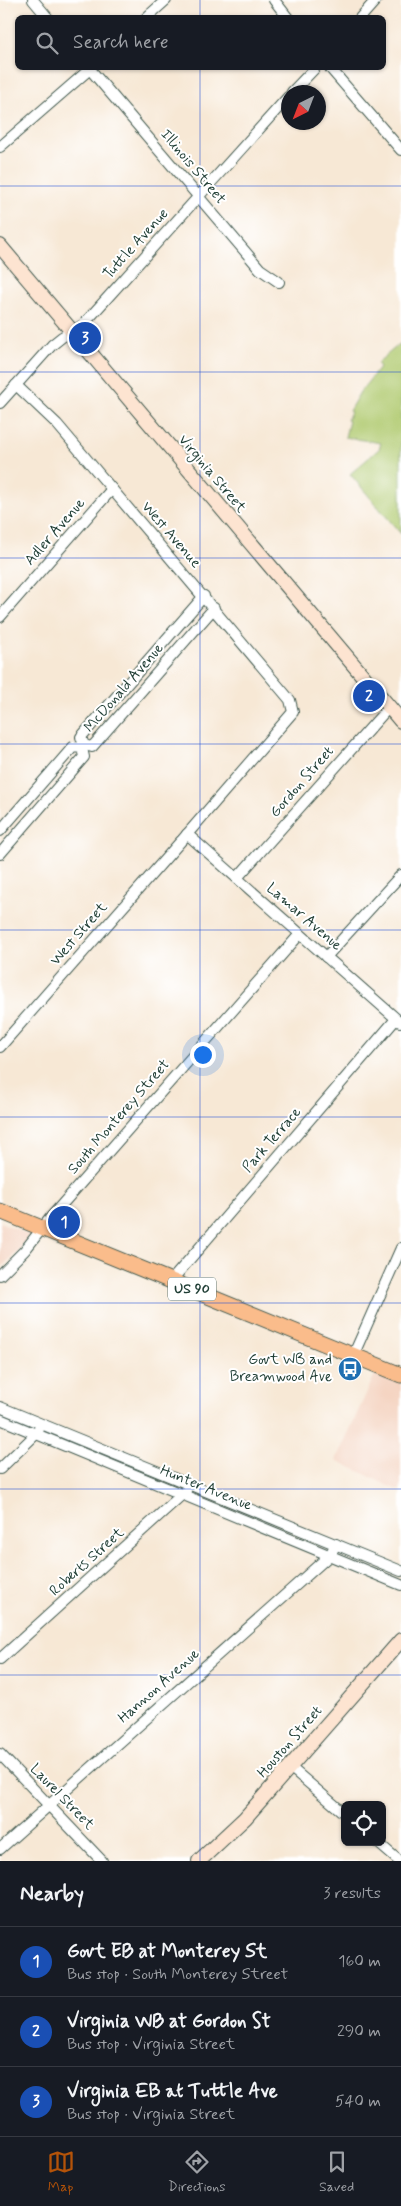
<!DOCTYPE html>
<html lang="en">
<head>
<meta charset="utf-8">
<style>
  body { margin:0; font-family:Mynerve,sans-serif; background:#20242c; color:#f1f3f6 }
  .controls { position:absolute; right:15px; bottom:15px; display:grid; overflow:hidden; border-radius:8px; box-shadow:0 1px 4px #0004 }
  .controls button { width:45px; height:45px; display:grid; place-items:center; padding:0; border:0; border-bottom:1px solid #363941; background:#171b24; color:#f1f3f6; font:25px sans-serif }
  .compass { position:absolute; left:281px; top:85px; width:45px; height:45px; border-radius:50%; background:#171b24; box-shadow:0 1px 4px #0004; rotate:222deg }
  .you { position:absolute; left:202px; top:1054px; width:18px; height:18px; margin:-12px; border:4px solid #fff; border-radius:50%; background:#1a73e8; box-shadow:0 0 0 8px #1a73e833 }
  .badge { display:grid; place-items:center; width:32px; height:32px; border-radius:50%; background:#b45309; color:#fff; font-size:16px; font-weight:700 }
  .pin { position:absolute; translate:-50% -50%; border:2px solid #fff; box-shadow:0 1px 5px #0006 }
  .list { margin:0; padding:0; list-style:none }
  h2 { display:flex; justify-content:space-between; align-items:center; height:65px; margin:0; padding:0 20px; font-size:21px }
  h2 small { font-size:16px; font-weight:400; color:#9ea1a6 }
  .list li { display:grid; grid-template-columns:32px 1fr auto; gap:15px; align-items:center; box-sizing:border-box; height:70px; padding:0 20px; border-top:1px solid #363941 }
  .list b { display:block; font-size:19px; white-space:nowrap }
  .list p { margin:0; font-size:16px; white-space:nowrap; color:#9ea1a6 }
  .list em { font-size:16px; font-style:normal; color:#9ea1a6 }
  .icon { flex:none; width:28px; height:28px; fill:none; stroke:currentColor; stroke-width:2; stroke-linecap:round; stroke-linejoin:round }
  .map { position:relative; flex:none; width:401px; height:1861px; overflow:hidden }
  .search { position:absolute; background:#171b24; box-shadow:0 1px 4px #0004; left:15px; right:15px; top:15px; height:55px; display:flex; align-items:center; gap:12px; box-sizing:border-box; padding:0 18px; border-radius:8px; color:#9ea1a6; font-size:19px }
  .sheet { height:275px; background:#171b24 }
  nav { display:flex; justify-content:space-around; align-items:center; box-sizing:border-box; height:70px; border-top:1px solid #363941; background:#171b24; font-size:14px; color:#9ea1a6 }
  nav a { display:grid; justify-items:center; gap:2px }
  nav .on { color:#b45309 }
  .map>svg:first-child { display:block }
</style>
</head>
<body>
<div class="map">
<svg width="401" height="1861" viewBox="0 0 401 1861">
  <rect width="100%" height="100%" fill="#fff"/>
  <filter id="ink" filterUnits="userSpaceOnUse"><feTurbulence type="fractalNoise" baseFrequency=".02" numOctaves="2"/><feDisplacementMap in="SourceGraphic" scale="10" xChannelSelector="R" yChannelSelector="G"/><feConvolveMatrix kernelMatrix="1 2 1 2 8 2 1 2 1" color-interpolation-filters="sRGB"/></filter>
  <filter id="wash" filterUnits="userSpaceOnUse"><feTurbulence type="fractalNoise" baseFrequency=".0096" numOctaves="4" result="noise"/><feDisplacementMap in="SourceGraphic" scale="20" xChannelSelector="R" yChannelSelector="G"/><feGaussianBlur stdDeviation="1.12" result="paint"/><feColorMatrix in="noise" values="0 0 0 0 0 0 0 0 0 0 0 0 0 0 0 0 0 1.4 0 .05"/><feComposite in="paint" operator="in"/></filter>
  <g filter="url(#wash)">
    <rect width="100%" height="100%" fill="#f7e8d5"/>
    <g fill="#f4d3c0">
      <path d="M0 1222 32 1236 0 1269Z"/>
      <path d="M381 1361 401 1370V1486L399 1491 336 1460Z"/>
    </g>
    <path fill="#b0ca6f" stroke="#688452" d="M401 343V534L350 474 379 449 381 443 345 437 349 421 347 420 351 412 349 411 360 392 380 367 377 363Z"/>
  </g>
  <g filter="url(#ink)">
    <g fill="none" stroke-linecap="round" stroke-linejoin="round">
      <g stroke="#3f574c" stroke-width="12">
        <g id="street">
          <path d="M33 0 48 18"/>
          <path d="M274 0 288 18"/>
          <path d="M146 18 166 0"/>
          <path d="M360 18 376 0"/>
          <path d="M89 68 260 269 279 282"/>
          <path d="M330 68 401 150"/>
          <path d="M292 92 315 68"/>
          <path d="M0 147 91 68"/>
          <path d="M16 385 57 424 290 700 293 712 183 839"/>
          <path d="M0 403 52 345 62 337 82 326 288 97"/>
          <path d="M204 596 81 737 84 745 92 747 214 608"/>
          <path d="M0 617 112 489"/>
          <path d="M0 831 73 747 82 748 84 757 0 854"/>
          <path d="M187 834 400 1022"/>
          <path d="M237 878 389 707"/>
          <path d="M326 957 401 875"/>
          <path d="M0 1047 181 841"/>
          <path d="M0 1275 25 1250 51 1217 300 934"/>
          <path d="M171 1281 396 1019"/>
          <path d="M353 1356 401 1248"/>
          <path d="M0 1407 401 1571"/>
          <path d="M0 1419 401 1585"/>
          <path d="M0 1469 36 1434 39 1429"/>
          <path d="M0 1659 186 1491"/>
          <path d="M0 1754 102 1861"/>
          <path d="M290 1767 345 1814"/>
          <path d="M377 1842 399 1861"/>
          <path d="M0 1849 330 1555 336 1544"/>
        </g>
      </g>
      <g stroke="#3f574c" stroke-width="16">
        <g id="secondary">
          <path d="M0 246 401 721"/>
          <path d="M199 1861 245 1818 401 1640"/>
        </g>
      </g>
      <g stroke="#3f574c" stroke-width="17">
        <path id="primary" d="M0 1211 401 1375"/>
      </g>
      <use href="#street" stroke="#fff" stroke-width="10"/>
      <use href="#secondary" stroke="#fde4d1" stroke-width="14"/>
      <use href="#primary" stroke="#fabc8b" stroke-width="15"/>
    </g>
  </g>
  <path fill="none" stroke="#1d4ed8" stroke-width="1" stroke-opacity="0.55" d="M200 0V18M200 68V1861M0 186H401M0 372H401M0 558H401M0 744H401M0 930H401M0 1117H401M0 1303H401M0 1489H401M0 1675H401"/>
  <defs>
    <g id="bus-disc" transform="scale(1.25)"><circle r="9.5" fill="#1f6fb2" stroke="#fff"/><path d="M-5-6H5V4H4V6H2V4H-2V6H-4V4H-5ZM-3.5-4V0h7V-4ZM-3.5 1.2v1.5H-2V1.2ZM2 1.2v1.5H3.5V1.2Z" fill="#fff"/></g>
  </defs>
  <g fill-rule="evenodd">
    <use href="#bus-disc" x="350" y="1369"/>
  </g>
  <g text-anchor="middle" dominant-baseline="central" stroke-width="4" stroke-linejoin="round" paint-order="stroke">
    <rect fill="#fff" stroke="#627771" stroke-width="1" x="168" y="1277.5" width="48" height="23" rx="4"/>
    <g font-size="14" font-weight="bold" fill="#1f3d34">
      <text x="192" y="1289">US 90</text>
    </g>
    <g font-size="15" fill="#1f3d34" stroke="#fff">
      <text transform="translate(193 167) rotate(50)">Illinois Street</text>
      <text transform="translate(136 244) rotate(-48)">Tuttle Avenue</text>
      <text transform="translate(212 474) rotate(50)">Virginia Street</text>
      <text transform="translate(55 532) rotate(-49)">Adler Avenue</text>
      <text transform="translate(171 535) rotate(49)">West Avenue</text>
      <text transform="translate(124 688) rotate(-49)">McDonald Avenue</text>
      <text transform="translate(302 782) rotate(-49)">Gordon Street</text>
      <text transform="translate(304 917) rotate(41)">Lamar Avenue</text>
      <text transform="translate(79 934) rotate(-49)">West Street</text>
      <text transform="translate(119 1117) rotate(-49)">South Monterey Street</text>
      <text transform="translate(272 1140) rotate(-49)">Park Terrace</text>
      <text transform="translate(206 1488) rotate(22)">Hunter Avenue</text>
      <text transform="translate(87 1562) rotate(-42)">Roberts Street</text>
      <text transform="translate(159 1686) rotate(-42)">Hannon Avenue</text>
      <text transform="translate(290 1742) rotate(-49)">Houston Street</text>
      <text transform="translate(62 1797) rotate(46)">Laurel Street</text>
    </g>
    <g font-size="15" fill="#1f3d34" stroke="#fff" text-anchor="end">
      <text x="332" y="1360">Govt WB and<tspan x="332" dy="17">Breamwood Ave</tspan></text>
    </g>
  </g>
</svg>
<div class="controls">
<button><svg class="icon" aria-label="locate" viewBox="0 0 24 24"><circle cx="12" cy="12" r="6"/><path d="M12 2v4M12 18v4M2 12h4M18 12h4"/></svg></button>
</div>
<svg class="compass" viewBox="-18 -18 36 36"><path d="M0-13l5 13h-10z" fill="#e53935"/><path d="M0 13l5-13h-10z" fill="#9ea1a6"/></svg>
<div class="you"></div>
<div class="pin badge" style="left:64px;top:1222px;background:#1a4fb4">1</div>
<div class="pin badge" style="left:369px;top:696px;background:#1a4fb4">2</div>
<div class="pin badge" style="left:85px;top:338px;background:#1a4fb4">3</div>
<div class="search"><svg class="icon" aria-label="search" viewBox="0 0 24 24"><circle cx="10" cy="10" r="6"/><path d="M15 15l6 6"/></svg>Search here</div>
</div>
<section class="sheet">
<h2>Nearby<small>3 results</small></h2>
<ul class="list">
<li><span class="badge" style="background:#1a4fb4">1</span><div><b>Govt EB at Monterey St</b><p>Bus stop · South Monterey Street</p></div><em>160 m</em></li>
<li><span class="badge" style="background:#1a4fb4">2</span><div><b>Virginia WB at Gordon St</b><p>Bus stop · Virginia Street</p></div><em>290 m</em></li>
<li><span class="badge" style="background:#1a4fb4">3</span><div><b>Virginia EB at Tuttle Ave</b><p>Bus stop · Virginia Street</p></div><em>540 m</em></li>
</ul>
</section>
<nav>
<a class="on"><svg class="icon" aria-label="map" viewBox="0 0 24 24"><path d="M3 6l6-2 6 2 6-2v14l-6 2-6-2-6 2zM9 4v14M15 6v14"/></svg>Map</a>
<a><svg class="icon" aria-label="directions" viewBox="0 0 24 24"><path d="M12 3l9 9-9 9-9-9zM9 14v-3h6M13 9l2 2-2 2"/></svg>Directions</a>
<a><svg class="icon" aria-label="saved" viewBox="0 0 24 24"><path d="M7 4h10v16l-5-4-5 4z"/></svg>Saved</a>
</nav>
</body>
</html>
